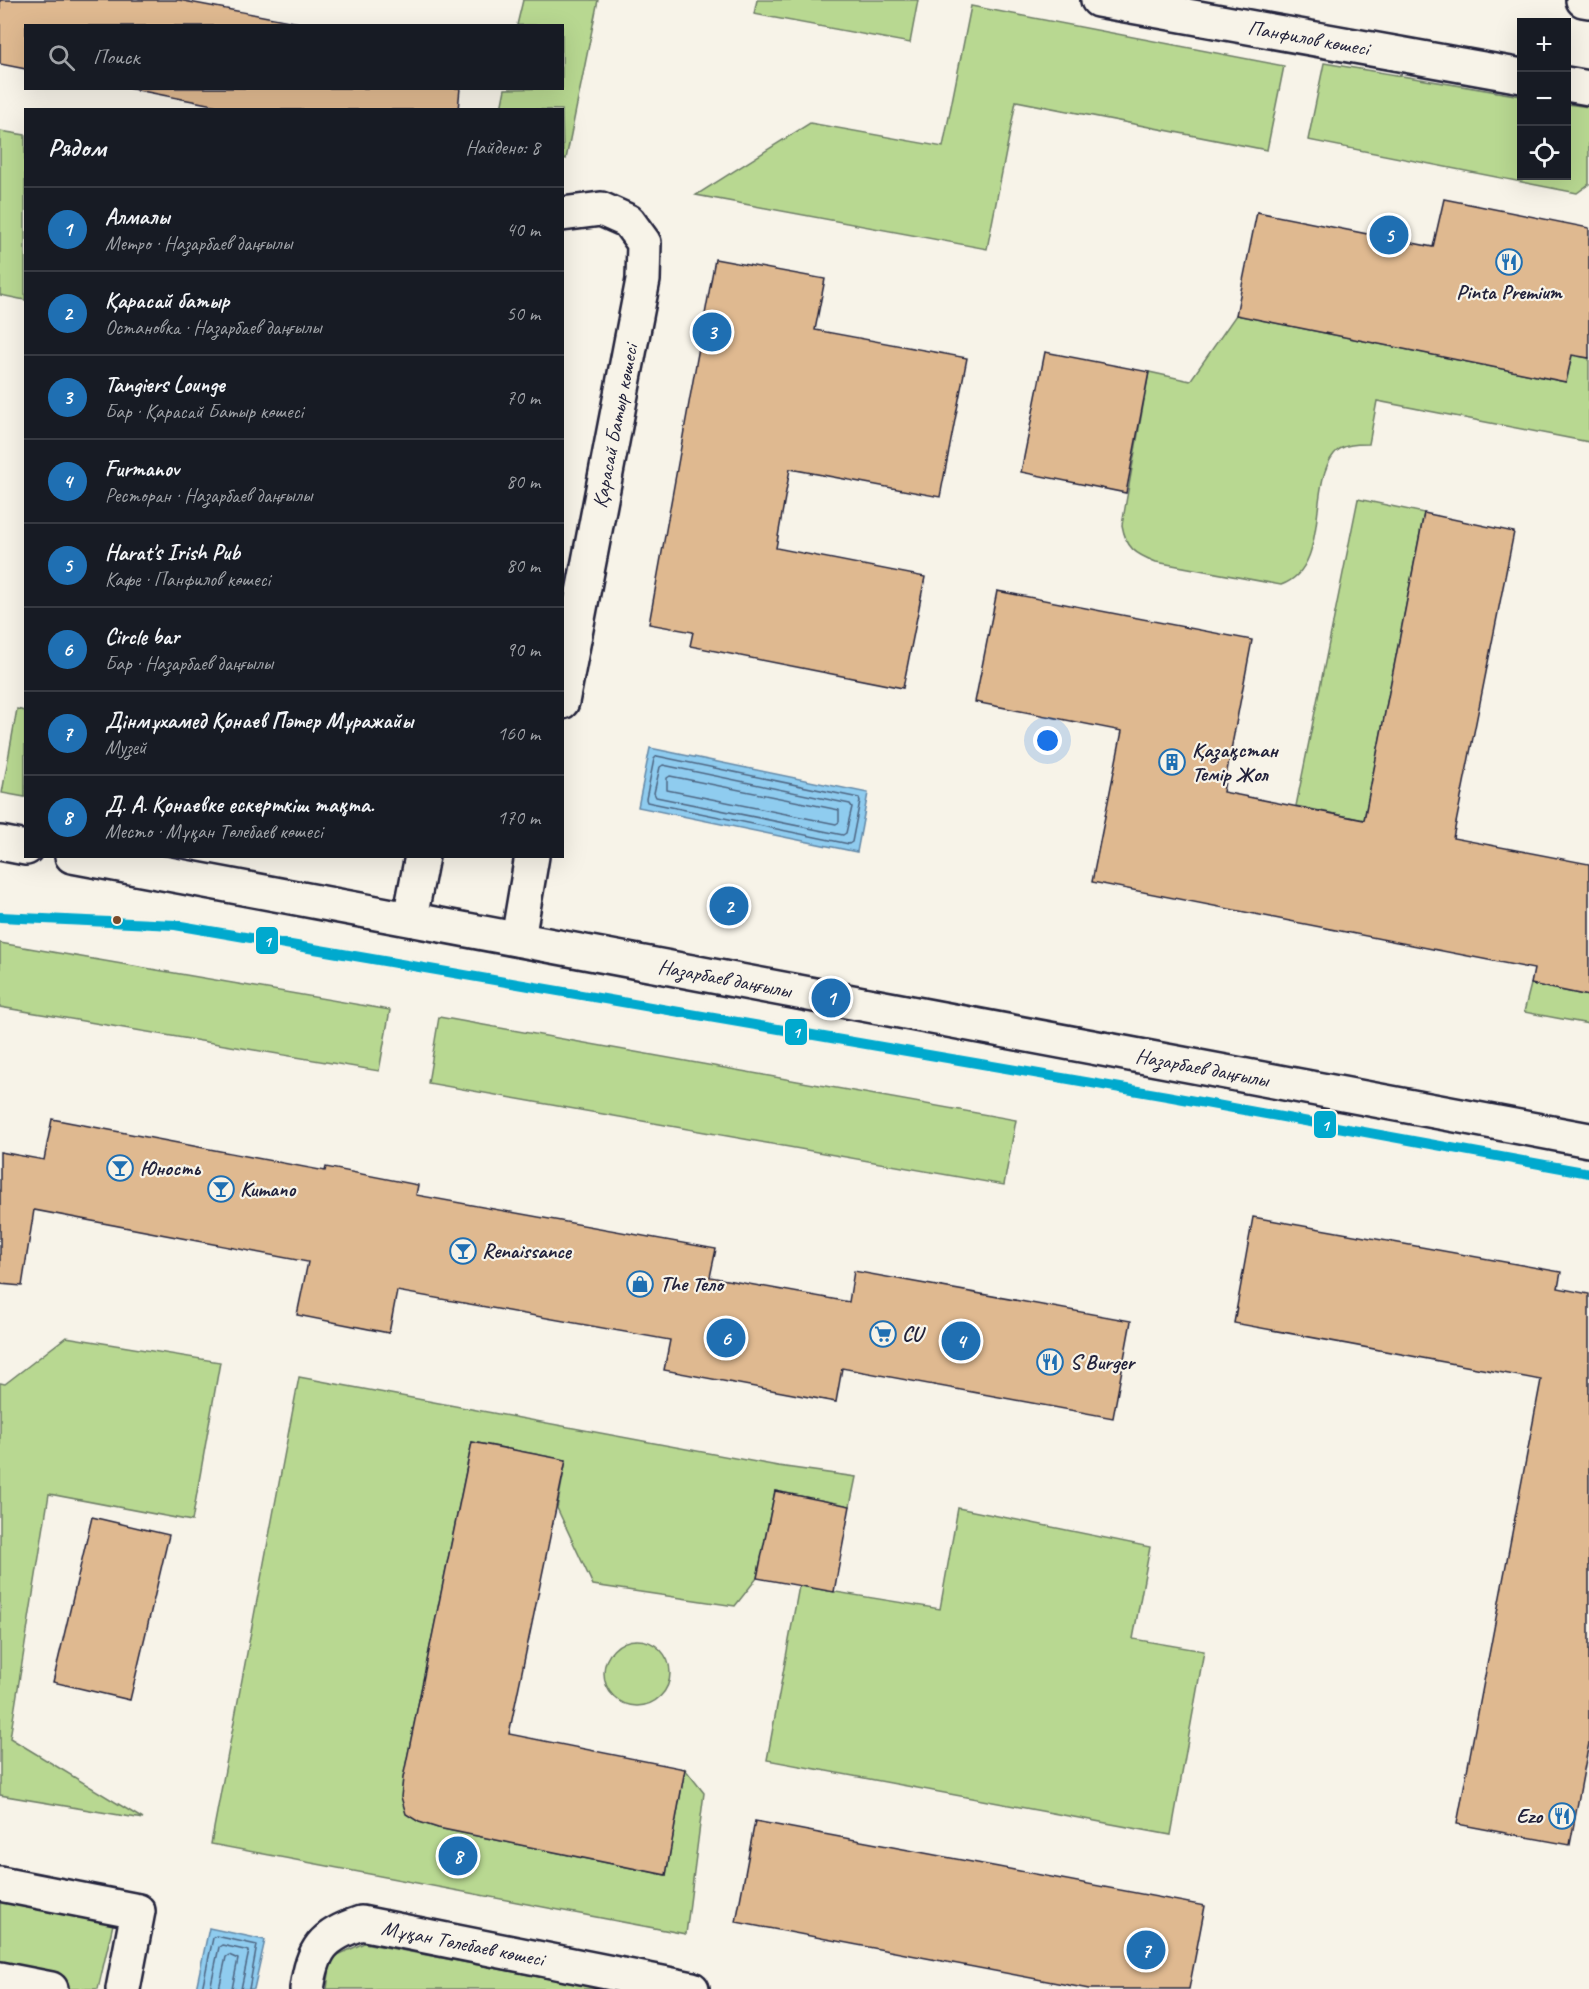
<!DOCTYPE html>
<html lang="ru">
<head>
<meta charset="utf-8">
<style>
  body { margin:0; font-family:Caveat,sans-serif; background:#242831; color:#f1f3f6 }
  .controls { position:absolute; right:18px; top:18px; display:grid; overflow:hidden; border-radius:0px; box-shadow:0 6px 24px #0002 }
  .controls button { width:54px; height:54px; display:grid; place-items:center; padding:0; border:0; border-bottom:2px solid #363941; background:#171b24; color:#f1f3f6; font:30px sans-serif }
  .you { position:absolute; left:1048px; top:741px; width:21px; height:21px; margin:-15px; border:4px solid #fff; border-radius:50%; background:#1a73e8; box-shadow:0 0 0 9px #1a73e833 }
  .badge { display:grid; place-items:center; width:39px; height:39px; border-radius:50%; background:#1f6fb2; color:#fff; font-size:20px; font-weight:700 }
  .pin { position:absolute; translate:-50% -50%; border:3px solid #fff; box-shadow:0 2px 6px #0006 }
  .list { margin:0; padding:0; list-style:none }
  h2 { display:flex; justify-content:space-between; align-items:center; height:78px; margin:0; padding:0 24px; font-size:26px }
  h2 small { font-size:20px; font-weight:400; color:#9ea1a6 }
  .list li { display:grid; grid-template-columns:39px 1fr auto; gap:18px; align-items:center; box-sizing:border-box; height:84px; padding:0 24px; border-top:2px solid #363941 }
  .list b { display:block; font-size:22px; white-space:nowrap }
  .list p { margin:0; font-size:20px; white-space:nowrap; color:#9ea1a6 }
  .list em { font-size:20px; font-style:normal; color:#9ea1a6 }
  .icon { flex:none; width:33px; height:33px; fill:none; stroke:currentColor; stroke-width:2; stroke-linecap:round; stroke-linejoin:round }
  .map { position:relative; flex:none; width:1589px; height:1989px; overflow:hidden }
  .search { position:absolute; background:#171b24; box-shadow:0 6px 24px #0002; left:24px; top:24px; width:540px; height:66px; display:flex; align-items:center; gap:15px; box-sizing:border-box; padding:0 21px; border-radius:0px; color:#9ea1a6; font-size:22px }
  .panel { position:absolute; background:#171b24; box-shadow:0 6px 24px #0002; left:24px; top:108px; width:540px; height:750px; border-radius:0px }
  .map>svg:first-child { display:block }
</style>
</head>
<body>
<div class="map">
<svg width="1589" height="1989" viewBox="0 0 1589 1989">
  <rect width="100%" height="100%" fill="#f7f3e8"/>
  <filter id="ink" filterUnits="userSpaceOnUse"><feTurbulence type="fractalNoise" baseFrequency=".0167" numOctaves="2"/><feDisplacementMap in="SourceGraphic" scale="12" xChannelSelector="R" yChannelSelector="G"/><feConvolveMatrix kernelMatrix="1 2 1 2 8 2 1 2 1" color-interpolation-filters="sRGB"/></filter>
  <g filter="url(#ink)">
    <g fill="#b8d891" stroke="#6d7d66" stroke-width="1.5">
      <path d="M523 0H598L566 159 563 158 562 110 501 109 505 89 562 88V26L517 25Z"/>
      <path d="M757 0H918L910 43 754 14Z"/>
      <path d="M971 6 1284 66 1267 150 1016 101 987 249 696 195 810 123 943 147Z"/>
      <path d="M1324 63 1521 96 1522 176H1566L1567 104 1589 107V184L1577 193 1308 140Z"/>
      <path d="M0 131 25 135V300L0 295Z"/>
      <path d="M1236 315 1566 382 1572 355 1589 358V442L1377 401 1369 444C1357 444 1342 444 1334 454 1307 487 1331 567 1281 585L1156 562C1135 554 1126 548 1122 525L1149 372 1190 381Z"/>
      <path d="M1358 499 1424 513 1364 820 1296 806Z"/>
      <path d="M17 709 25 711V797L2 793Z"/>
      <path d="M0 943 390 1010 379 1071 0 1007Z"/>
      <path d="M1531 984 1589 996V1024L1524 1012Z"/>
      <path d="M439 1017 1016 1120 1004 1185 428 1083Z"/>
      <path d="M66 1337 220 1362 192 1521 49 1494 10 1738 143 1819 0 1795V1383L5 1384Z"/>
      <path d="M299 1377 778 1466 856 1477 850 1506 775 1491 757 1578 735 1606 593 1585 557 1508 566 1460 472 1442 403 1778C399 1812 407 1818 438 1828L666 1875 685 1769 704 1793 686 1934 211 1844Z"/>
      <path d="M958 1508 1150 1547 1133 1639 1204 1651 1171 1835 767 1760 799 1586 940 1609Z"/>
      <circle cx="637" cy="1673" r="33"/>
      <path d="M0 1884 117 1907 98 1989H51L0 1979Z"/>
      <path d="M364 1943 602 1989H327L331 1958Z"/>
    </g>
    <g fill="#8fccef" stroke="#6388a7" stroke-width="1.5">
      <path d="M650 748 868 793 857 852 638 807Z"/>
      <path d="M209 1928 265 1940 254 1989H196Z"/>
    </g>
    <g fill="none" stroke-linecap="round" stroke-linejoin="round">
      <g stroke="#4e6683" stroke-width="1.5">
        <path d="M657 756 859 798 860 801 852 842 849 844 647 802 646 799 654 759Z"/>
        <path d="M663 765 850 804 852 807 846 833 843 835 656 797 654 793 660 767Z"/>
        <path d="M670 776 839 810V822L836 824 667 790V778Z"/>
        <path d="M202 1989 213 1938 216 1936 257 1945 249 1989"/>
        <path d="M210 1989 219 1947 222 1945 249 1951 241 1989"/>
        <path d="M219 1989 226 1957 229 1955 238 1959 232 1989"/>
      </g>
    </g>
    <g fill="#dfb990" stroke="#22223b" stroke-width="1.5">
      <path d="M0 0H179L315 26H26V69L0 64Z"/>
      <path d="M127 88H460L458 110H238Z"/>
      <path d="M1444 199 1589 228V358L1572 355 1566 382 1236 315 1257 212 1433 247Z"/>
      <path d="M715 259 825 279 815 330 967 358 940 497 790 469 776 548 925 577 903 688 690 646 693 632 649 624Z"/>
      <path d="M1045 352 1149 372 1126 493 1021 472Z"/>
      <path d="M1424 513 1514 532 1453 838 1589 864V996L1531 984 1534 969 1092 882 1122 731 975 702 997 591 1252 640 1223 792 1364 820Z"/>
      <path d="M52 1119 325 1171 326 1167 418 1185 416 1195 716 1249 710 1277 849 1302 854 1271 1131 1321 1113 1418 842 1368 836 1402 664 1370 670 1340 397 1291 389 1333 297 1315 308 1262 34 1210 22 1286 0 1284V1152L44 1160Z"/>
      <path d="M1253 1217 1561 1272 1558 1288 1589 1294V1743L1570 1845 1457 1824 1541 1380 1234 1323Z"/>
      <path d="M472 1442 566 1460 509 1734 685 1769 666 1875 438 1828 419 1822 406 1814 401 1797 403 1778Z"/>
      <path d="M775 1491 850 1506 834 1592 757 1578Z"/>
      <path d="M92 1517 169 1535 130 1700 53 1682Z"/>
      <path d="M755 1821 1205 1906 1189 1989H1089L736 1922Z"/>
    </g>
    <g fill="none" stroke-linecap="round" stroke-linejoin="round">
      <g stroke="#22223b" stroke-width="38">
        <g id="pedestrian">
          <path id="s1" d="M1098 0 1522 76"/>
          <path d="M1566 84 1589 88"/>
        </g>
      </g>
      <g stroke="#22223b" stroke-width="38">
        <g id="minor">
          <path d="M1583 0 1589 1"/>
          <path d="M562 214 601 209 628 221 644 243 643 280 562 702"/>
          <path d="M410 918 422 856"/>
          <path d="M518 939 532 856"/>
          <path d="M0 1884 138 1911 123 1989"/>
          <path d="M0 1979 51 1989"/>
          <path id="s2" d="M307 1989C313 1949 322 1936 361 1923L692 1989"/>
        </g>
      </g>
      <g stroke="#22223b" stroke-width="38">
        <g id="secondary">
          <path d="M0 843 26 848"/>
          <path id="s3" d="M72 856 1589 1140"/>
        </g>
      </g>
      <use href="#pedestrian" stroke="#f7f3e8" stroke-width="33"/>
      <use href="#minor" stroke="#f7f3e8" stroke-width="33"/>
      <use href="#secondary" stroke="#f7f3e8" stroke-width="33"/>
      <g stroke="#f7f3e8" stroke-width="15">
        <path id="metro-1" d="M0 917 175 925 1167 1096 1589 1173"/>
      </g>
      <use href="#metro-1" stroke="#00a9ce" stroke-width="10"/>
    </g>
  </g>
  <defs>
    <g id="restaurant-ring" transform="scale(1.35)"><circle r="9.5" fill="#f7f3e8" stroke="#1f6fb2" stroke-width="1.5"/><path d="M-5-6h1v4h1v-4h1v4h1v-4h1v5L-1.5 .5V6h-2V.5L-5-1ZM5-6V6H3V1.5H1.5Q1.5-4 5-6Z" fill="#1f6fb2"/></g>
    <g id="building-ring" transform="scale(1.35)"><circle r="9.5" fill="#f7f3e8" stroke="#1f6fb2" stroke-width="1.5"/><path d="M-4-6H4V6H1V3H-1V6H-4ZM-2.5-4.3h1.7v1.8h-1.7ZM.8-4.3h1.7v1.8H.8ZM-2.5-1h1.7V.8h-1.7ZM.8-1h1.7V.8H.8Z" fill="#1f6fb2"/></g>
    <g id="bar-ring" transform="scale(1.35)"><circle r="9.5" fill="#f7f3e8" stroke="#1f6fb2" stroke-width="1.5"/><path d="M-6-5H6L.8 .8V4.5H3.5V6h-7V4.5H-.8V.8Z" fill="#1f6fb2"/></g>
    <g id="shop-ring" transform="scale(1.35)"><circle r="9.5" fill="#f7f3e8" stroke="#1f6fb2" stroke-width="1.5"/><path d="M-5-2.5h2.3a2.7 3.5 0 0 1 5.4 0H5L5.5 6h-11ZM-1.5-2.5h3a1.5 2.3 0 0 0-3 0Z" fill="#1f6fb2"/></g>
    <g id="supermarket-ring" transform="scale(1.35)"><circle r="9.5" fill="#f7f3e8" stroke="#1f6fb2" stroke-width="1.5"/><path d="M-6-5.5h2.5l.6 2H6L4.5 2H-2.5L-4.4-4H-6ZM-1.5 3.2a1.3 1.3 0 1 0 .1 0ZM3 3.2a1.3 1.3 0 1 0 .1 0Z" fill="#1f6fb2"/></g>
  </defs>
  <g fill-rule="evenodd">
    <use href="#restaurant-ring" x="1509" y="262"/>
    <use href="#building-ring" x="1172" y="762"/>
    <use href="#bar-ring" x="120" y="1168"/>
    <use href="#bar-ring" x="221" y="1189"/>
    <use href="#bar-ring" x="463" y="1251"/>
    <use href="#shop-ring" x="640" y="1284"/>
    <use href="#supermarket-ring" x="883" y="1334"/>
    <use href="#restaurant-ring" x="1050" y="1362"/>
    <use href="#restaurant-ring" x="1562" y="1816"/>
  </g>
  <circle fill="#7a4b2a" stroke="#f7f3e8" stroke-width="2" cx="117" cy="920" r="5"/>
  <g text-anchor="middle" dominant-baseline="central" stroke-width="4.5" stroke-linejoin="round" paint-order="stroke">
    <g font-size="21" fill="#22223b" stroke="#f7f3e8">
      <text stroke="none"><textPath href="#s1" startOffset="214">Панфилов көшесі</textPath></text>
      <text transform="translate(615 426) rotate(-79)">Қарасай Батыр көшесі</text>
      <text stroke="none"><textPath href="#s3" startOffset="664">Назарбаев даңғылы</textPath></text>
      <text stroke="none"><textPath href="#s3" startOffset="1150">Назарбаев даңғылы</textPath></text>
      <text stroke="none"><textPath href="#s2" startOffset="196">Мұқан Төлебаев көшесі</textPath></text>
    </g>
    <g font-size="21" font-weight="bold" fill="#22223b" stroke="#f7f3e8" text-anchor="start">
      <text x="1509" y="292" text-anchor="middle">Pinta Premium</text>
      <text x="1192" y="750">Қазақстан<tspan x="1192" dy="24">Темір Жол</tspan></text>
      <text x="140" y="1168">Юность</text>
      <text x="240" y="1189">Kumano</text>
      <text x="482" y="1251">Renaissance</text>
      <text x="660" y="1284">The Тело</text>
      <text x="902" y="1334">CU</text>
      <text x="1070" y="1362">S Burger</text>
      <text x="1542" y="1816" text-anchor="end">Ezo</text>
    </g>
  </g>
  <g stroke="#f7f3e8" stroke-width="2">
    <rect x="255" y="926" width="24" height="29" rx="6" fill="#00a9ce"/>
    <rect x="784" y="1018" width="24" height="28" rx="6" fill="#00a9ce"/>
    <rect x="1313" y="1110" width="24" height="29" rx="6" fill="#00a9ce"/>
  </g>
  <g font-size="16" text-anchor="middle" font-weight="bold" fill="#fff">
    <text x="267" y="947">1</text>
    <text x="796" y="1038">1</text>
    <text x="1325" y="1131">1</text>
  </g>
</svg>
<div class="controls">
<button>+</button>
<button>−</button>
<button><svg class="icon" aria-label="locate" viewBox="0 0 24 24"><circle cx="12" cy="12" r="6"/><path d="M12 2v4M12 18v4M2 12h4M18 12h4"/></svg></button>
</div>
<div class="you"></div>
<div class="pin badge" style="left:831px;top:998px">1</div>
<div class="pin badge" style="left:729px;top:906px">2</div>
<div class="pin badge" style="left:712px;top:332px">3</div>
<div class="pin badge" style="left:961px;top:1341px">4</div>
<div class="pin badge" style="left:1389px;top:235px">5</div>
<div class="pin badge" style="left:726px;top:1338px">6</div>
<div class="pin badge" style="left:1146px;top:1950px">7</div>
<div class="pin badge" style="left:458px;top:1856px">8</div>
<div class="search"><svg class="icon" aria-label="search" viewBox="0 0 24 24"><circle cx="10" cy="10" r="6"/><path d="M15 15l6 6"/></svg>Поиск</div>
<section class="panel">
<h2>Рядом<small>Найдено: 8</small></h2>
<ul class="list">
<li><span class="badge">1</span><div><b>Алмалы</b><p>Метро · Назарбаев даңғылы</p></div><em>40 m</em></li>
<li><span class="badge">2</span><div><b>Қарасай батыр</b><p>Остановка · Назарбаев даңғылы</p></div><em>50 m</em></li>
<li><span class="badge">3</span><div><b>Tangiers Lounge</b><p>Бар · Қарасай Батыр көшесі</p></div><em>70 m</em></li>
<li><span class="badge">4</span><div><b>Furmanov</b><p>Ресторан · Назарбаев даңғылы</p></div><em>80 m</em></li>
<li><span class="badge">5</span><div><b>Harat's Irish Pub</b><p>Кафе · Панфилов көшесі</p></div><em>80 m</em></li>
<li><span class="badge">6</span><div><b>Circle bar</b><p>Бар · Назарбаев даңғылы</p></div><em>90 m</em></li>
<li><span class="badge">7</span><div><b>Дінмұхамед Қонаев Пәтер Мұражайы</b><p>Музей</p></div><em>160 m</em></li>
<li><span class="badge">8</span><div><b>Д. А. Қонаевке ескерткіш тақта.</b><p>Место · Мұқан Төлебаев көшесі</p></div><em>170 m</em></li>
</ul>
</section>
</div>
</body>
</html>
